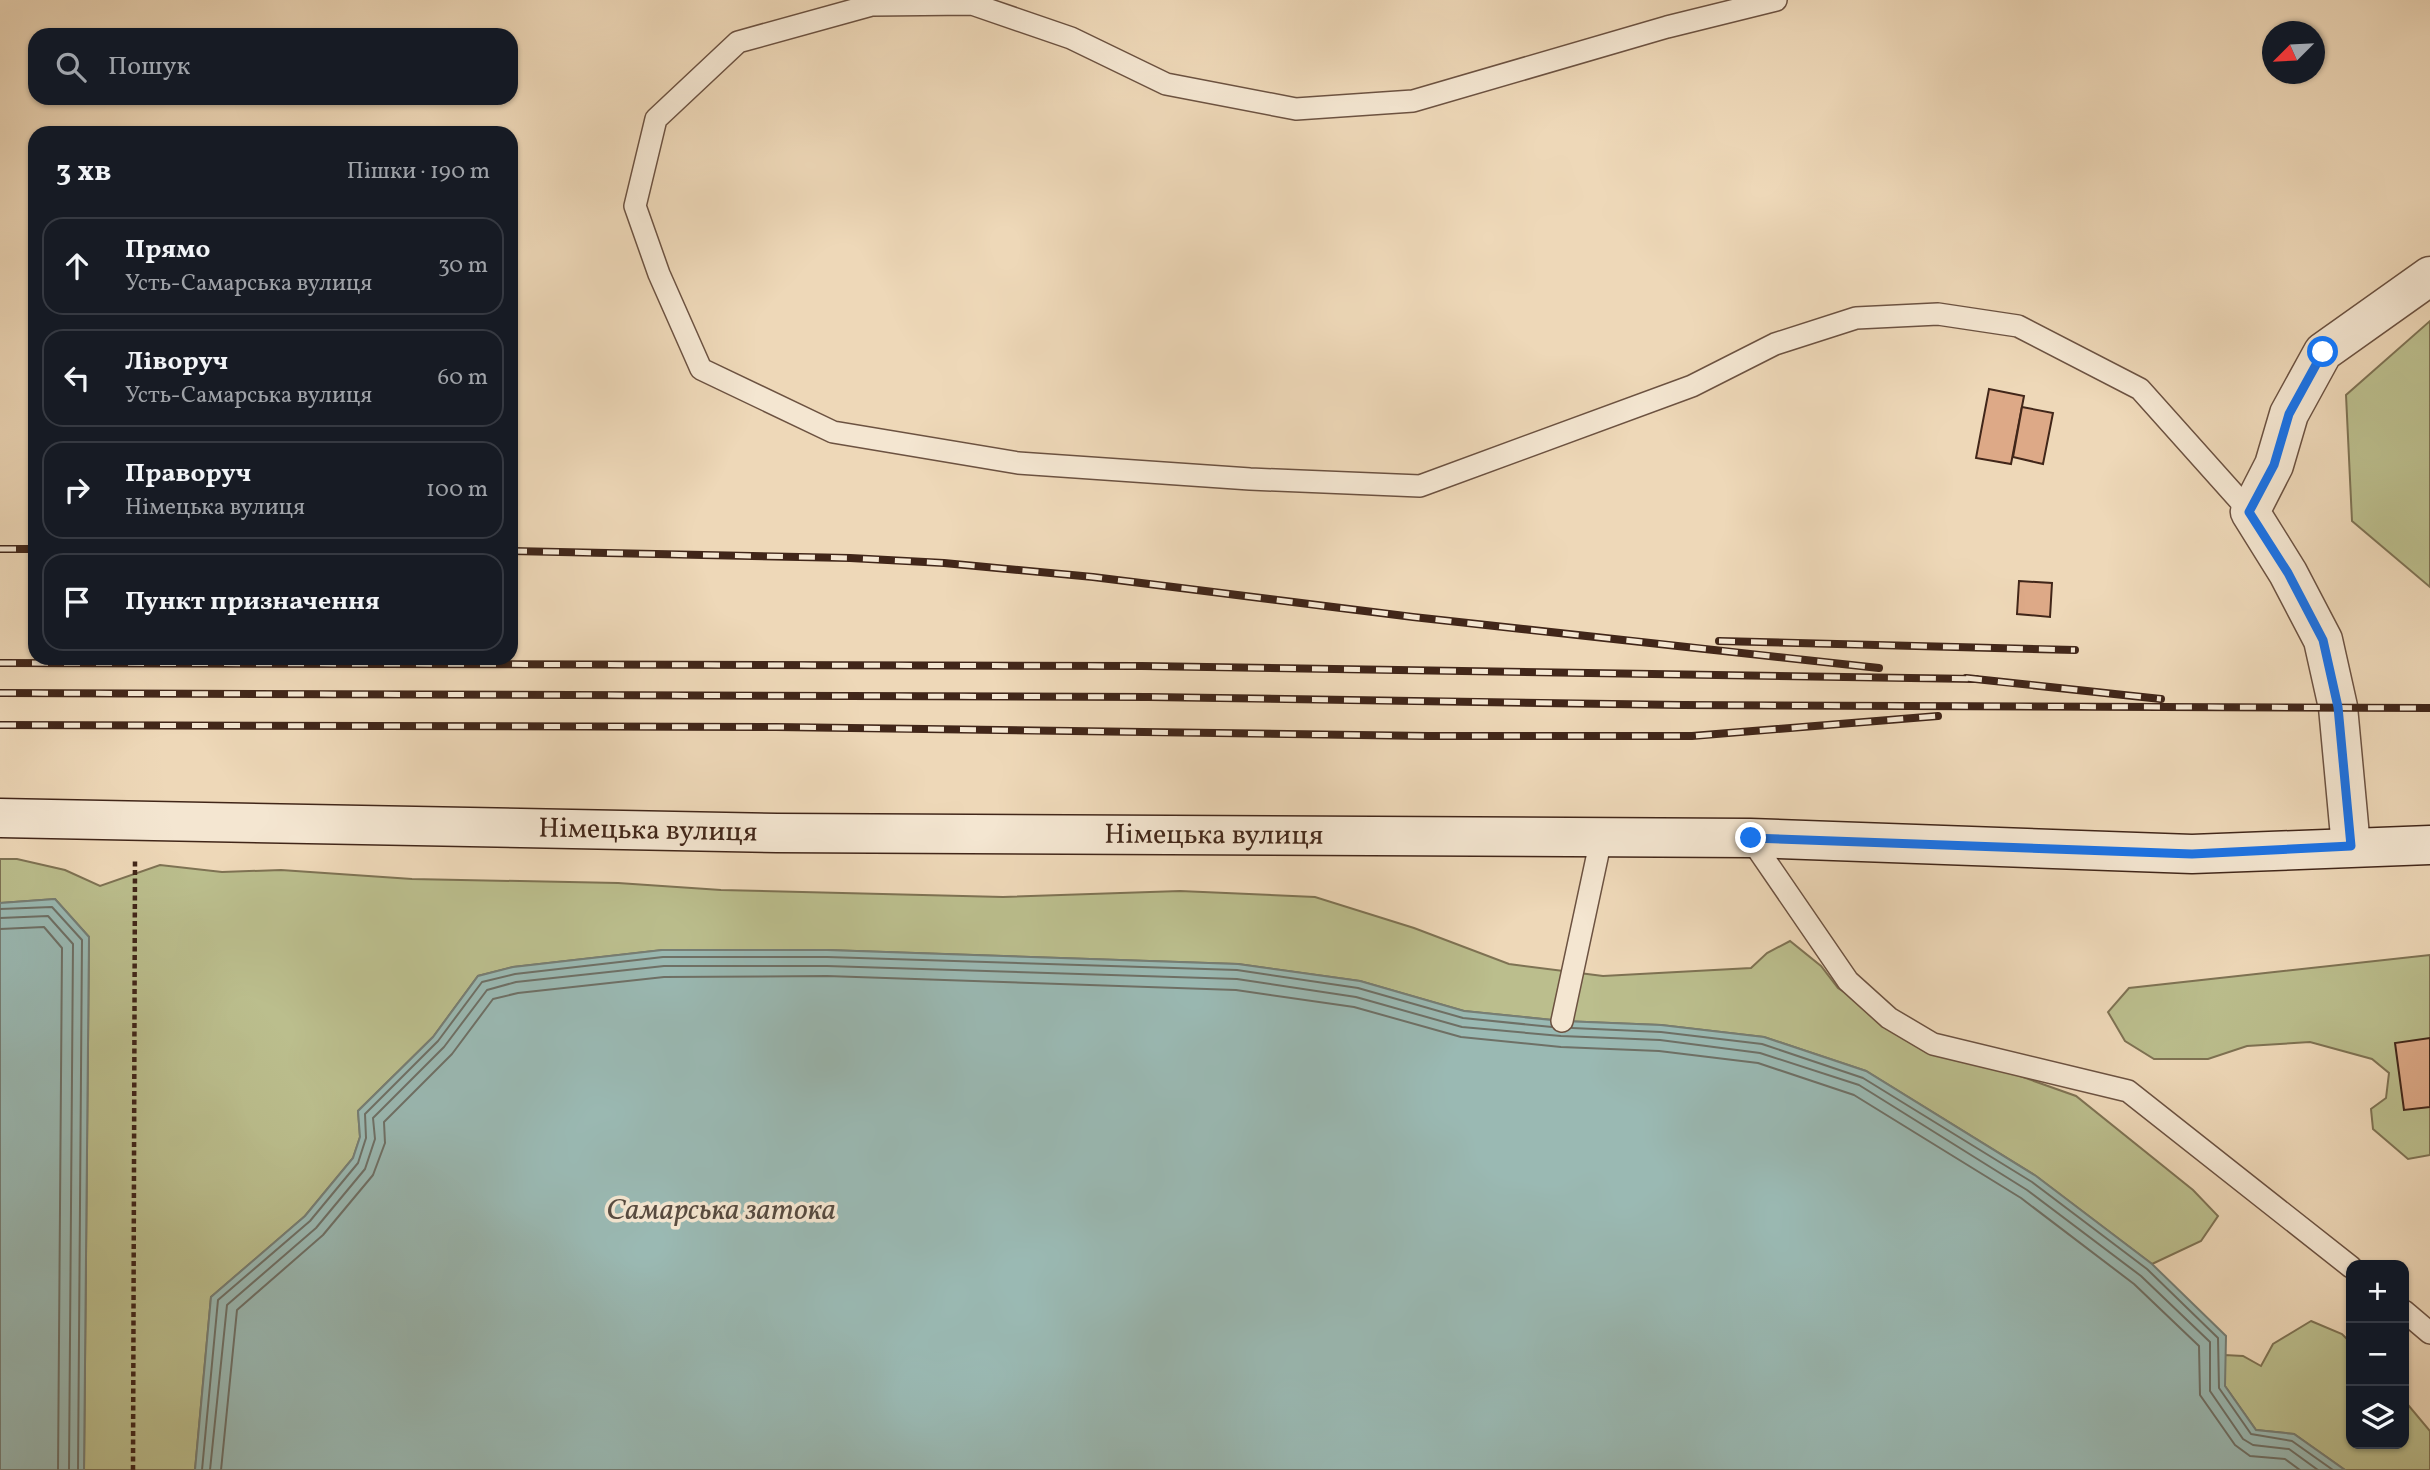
<!DOCTYPE html>
<html lang="uk">
<head>
<meta charset="utf-8">
<style>
  body { margin:0; font-family:Vollkorn,serif; background:#242831; color:#f1f3f6 }
  .controls { position:absolute; right:21px; bottom:21px; display:grid; overflow:hidden; border-radius:14px; box-shadow:0 2px 5px #0004 }
  .controls button { width:63px; height:63px; display:grid; place-items:center; padding:0; border:0; border-bottom:2px solid #363941; background:#171b24; color:#f1f3f6; font:35px sans-serif }
  .compass { position:absolute; left:2262px; top:21px; width:63px; height:63px; border-radius:50%; background:#171b24; box-shadow:0 2px 5px #0004; rotate:246deg }
  .stop { position:absolute; width:21px; height:21px; margin:-16px; border:5px solid #1a73e8; border-radius:50%; background:#fff }
  .stop.end { background:#1a73e8; border-color:#fff; box-shadow:0 2px 7px #0008 }
  .list { margin:0; padding:0; list-style:none }
  h2 { display:flex; justify-content:space-between; align-items:center; height:91px; margin:0; padding:0 28px; font-size:30px }
  h2 small { font-size:23px; font-weight:400; color:#9ea1a6 }
  .list li { display:grid; grid-template-columns:46px 1fr auto; gap:21px; align-items:center; box-sizing:border-box; height:98px; margin:0 14px 14px; padding:0 14px; border:2px solid #363941; border-radius:21px }
  .list b { display:block; font-size:26px; white-space:nowrap }
  .list p { margin:0; font-size:23px; white-space:nowrap; color:#9ea1a6 }
  .list em { font-size:23px; font-style:normal; color:#9ea1a6 }
  .icon { flex:none; width:38px; height:38px; fill:none; stroke:currentColor; stroke-width:2; stroke-linecap:round; stroke-linejoin:round }
  .map { position:relative; flex:none; width:2430px; height:1470px; overflow:hidden }
  .search { position:absolute; background:#171b24; box-shadow:0 2px 5px #0004; left:28px; top:28px; width:490px; height:77px; display:flex; align-items:center; gap:18px; box-sizing:border-box; padding:0 24px; border-radius:21px; color:#9ea1a6; font-size:26px }
  .panel { position:absolute; background:#171b24; box-shadow:0 2px 5px #0004; left:28px; top:126px; width:490px; height:539px; border-radius:21px }
  .map>svg:first-child { display:block }
</style>
</head>
<body>
<div class="map">
<svg width="2430" height="1470" viewBox="0 0 2430 1470">
  <rect width="100%" height="100%" fill="#eed8b8"/>
  <filter id="stains"><feTurbulence type="fractalNoise" baseFrequency=".00286" numOctaves="4"/><feColorMatrix values="0 0 0 0 .2 0 0 0 0 .09 0 0 0 0 .02 0 0 0 .5 -.17"/></filter>
  <radialGradient id="worn" r=".72"><stop offset=".6" stop-color="#630" stop-opacity="0"/><stop offset="1" stop-color="#630" stop-opacity=".3"/></radialGradient>
  <g fill="#bbbe8d" stroke="#7e7253" stroke-width="2">
    <path d="M2430 321V587L2352 521 2346 395Z"/>
    <path d="M0 859H17L65 870 100 886 160 865 222 872 281 870 412 879 618 883 721 890 1003 897 1180 891 1315 897 1414 928 1509 964 1603 976 1751 968 1767 953 1790 941 1821 966 1838 988 1938 1052 2003 1070 2076 1096 2193 1190 2218 1216 2201 1241 2152 1264 2036 1176 1866 1071 1764 1037 1661 1025 1562 1021 1464 1011 1360 981 1238 964 827 950H663L513 967 478 976 433 1037 358 1111 360 1137 353 1158 305 1216 211 1297 195 1470H84L89 937 55 899 0 903Z"/>
    <path d="M2430 955V1155L2408 1159 2373 1129 2371 1109 2386 1098 2389 1073 2372 1059 2310 1042 2247 1046 2208 1059H2154L2125 1041 2108 1012 2129 988Z"/>
    <path d="M2311 1321 2342 1334 2351 1343V1444H2404V1400L2430 1431V1470H2345L2294 1434 2256 1430 2225 1386V1355L2243 1356 2261 1366 2273 1344Z"/>
  </g>
  <g fill="#9ab9b3" stroke="#767e75" stroke-width="2">
    <path d="M55 899 89 937 84 1470H0V903Z"/>
    <path d="M662 950H827L1238 964 1360 981 1464 1011 1562 1021 1661 1025 1764 1037 1866 1071 2036 1176 2152 1264 2226 1336 2225 1386 2256 1430 2294 1434 2345 1470H195L211 1297 305 1216 353 1158 360 1137 358 1111 433 1037 478 976 513 967Z"/>
  </g>
  <g fill="none" stroke-linecap="round" stroke-linejoin="round">
    <g stroke="#6e7066" stroke-width="2">
      <path d="M0 909 52 907 82 940 78 1470"/>
      <path d="M0 918 48 916 73 944 69 1470"/>
      <path d="M0 929 44 927 62 948 58 1470"/>
      <path d="M1572 1028 1661 1032 1762 1044 1863 1078 2032 1182 2147 1269 2218 1338 2219 1388 2251 1434 2292 1441 2333 1470"/>
      <path d="M202 1470 218 1300 310 1221 358 1163 366 1138 365 1114 438 1041 482 982 515 974 663 957H827L1237 970 1358 988 1463 1018 1552 1027"/>
      <path d="M210 1470 227 1305 316 1228 365 1169 375 1139 373 1118 444 1047 487 990 516 982 664 966H827L1237 979 1356 997 1462 1027 1561 1036 1660 1040 1760 1053 1859 1085 2027 1190 2141 1276 2210 1342V1391L2243 1439 2253 1445 2289 1449 2318 1470"/>
      <path d="M221 1470 237 1310 323 1235 373 1175 385 1143 384 1122 452 1054 493 999 518 993 664 977 827 976 1236 990 1354 1007 1461 1037 1561 1047 1659 1051 1758 1063 1854 1095 2021 1198 2134 1284 2199 1346 2200 1395 2235 1445 2250 1456 2285 1459 2300 1470"/>
    </g>
  </g>
  <g fill="#dda987" stroke="#412619" stroke-width="2">
    <path d="M1989 389 2024 396 2011 464 1976 458Z"/>
    <path d="M2022 407 2053 413 2043 464 2013 457Z"/>
    <path d="M2019 581 2052 583 2050 617 2017 614Z"/>
    <path d="M2430 1038V1107L2404 1110 2395 1043Z"/>
  </g>
  <g fill="none" stroke-linecap="round" stroke-linejoin="round">
    <g stroke="#6c5241" stroke-width="24">
      <g id="lane">
        <path d="M1776 0 1667 27 1413 101 1296 109 1166 84 1071 38 972 4 872 5 738 42 656 119 635 206 659 274 701 369 833 432 1018 463 1250 479 1420 486 1692 386 1775 344 1856 318 1938 314 2018 326 2140 389 2250 512"/>
        <path d="M1750 838 1848 981 1889 1018 1933 1044 2128 1091 2351 1267"/>
        <path d="M1562 1021 1601 839"/>
        <path d="M2404 1311 2430 1333"/>
      </g>
    </g>
    <g stroke="#6c5241" stroke-width="41">
      <path id="street" d="M2351 847 2338 707 2323 640 2288 573 2250 512 2274 465 2289 414 2323 352 2430 276"/>
    </g>
    <g stroke="#412619" stroke-width="41">
      <g id="secondary">
        <path id="s1" d="M0 818 777 833 1750 838 2192 854 2430 845"/>
      </g>
    </g>
    <path stroke="#412619" stroke-width="4.5" stroke-dasharray="5 3.5" stroke-linecap="butt" d="M133 1470 135 860"/>
    <use href="#lane" stroke="#f4e6d1" stroke-width="21"/>
    <use href="#street" stroke="#f4e6d1" stroke-width="38"/>
    <use href="#secondary" stroke="#f4e6d1" stroke-width="38"/>
    <g stroke="#412619" stroke-width="8">
      <g id="rail">
        <path d="M0 549H35"/>
        <path d="M511 551 850 558 944 563 1093 577 1413 617 1879 668"/>
        <path d="M1719 641 2075 650"/>
        <path d="M0 663 1142 666 1976 679"/>
        <path d="M1966 678 2161 699"/>
        <path d="M0 693 1149 697 1682 705 2430 708"/>
        <path d="M0 725 776 727 1428 736H1692L1938 716"/>
      </g>
    </g>
    <use href="#rail" stroke="#f4e6d1" stroke-width="5" stroke-dasharray="16" stroke-linecap="butt"/>
  </g>
  <g fill="none" stroke-linecap="round" stroke-linejoin="round">
    <path stroke="#1a73e8" stroke-width="9" d="M1751 838 2192 854 2351 846 2338 707 2323 640 2288 573 2249 512 2274 465 2289 414 2323 352"/>
  </g>
  <g text-anchor="middle" dominant-baseline="central" stroke-width="7" stroke-linejoin="round" paint-order="stroke">
    <g font-size="28" fill="#412619" stroke="#f4e6d1">
      <text stroke="none"><textPath href="#s1" startOffset="648">Німецька вулиця</textPath></text>
      <text stroke="none"><textPath href="#s1" startOffset="1214">Німецька вулиця</textPath></text>
    </g>
    <g font-size="30" font-style="italic" fill="#574b40" stroke="#f4e6d1">
      <text x="721" y="1211">Самарська затока</text>
    </g>
  </g>
  <rect width="100%" height="100%" filter="url(#stains)"/>
  <rect width="100%" height="100%" fill="url(#worn)"/>
</svg>
<div class="controls">
<button>+</button>
<button>−</button>
<button><svg class="icon" aria-label="layers" viewBox="0 0 24 24"><path d="M12 4l9 5-9 5-9-5zM3 14l9 5 9-5"/></svg></button>
</div>
<svg class="compass" viewBox="-18 -18 36 36"><path d="M0-13l5 13h-10z" fill="#e53935"/><path d="M0 13l5-13h-10z" fill="#9ea1a6"/></svg>
<div class="stop" style="left:2323px;top:352px"></div>
<div class="stop end" style="left:1751px;top:838px"></div>
<div class="search"><svg class="icon" aria-label="search" viewBox="0 0 24 24"><circle cx="10" cy="10" r="6"/><path d="M15 15l6 6"/></svg>Пошук</div>
<section class="panel">
<h2>3 хв<small>Пішки · 190 m</small></h2>
<ul class="list">
<li><svg class="icon" aria-label="ahead" viewBox="0 0 24 24"><path d="M12 20V5M6 11l6-6 6 6"/></svg><div><b>Прямо</b><p>Усть-Самарська вулиця</p></div><em>30 m</em></li>
<li><svg class="icon" aria-label="left" viewBox="0 0 24 24"><path d="M17 20v-9H6M10 6l-5 5 5 5"/></svg><div><b>Ліворуч</b><p>Усть-Самарська вулиця</p></div><em>60 m</em></li>
<li><svg class="icon" aria-label="right" viewBox="0 0 24 24"><path d="M7 20v-9h11M14 6l5 5-5 5"/></svg><div><b>Праворуч</b><p>Німецька вулиця</p></div><em>100 m</em></li>
<li><svg class="icon" aria-label="arrive" viewBox="0 0 24 24"><path d="M6 21V4h12l-3 4 3 4H6"/></svg><div><b>Пункт призначення</b></div></li>
</ul>
</section>
</div>
</body>
</html>
